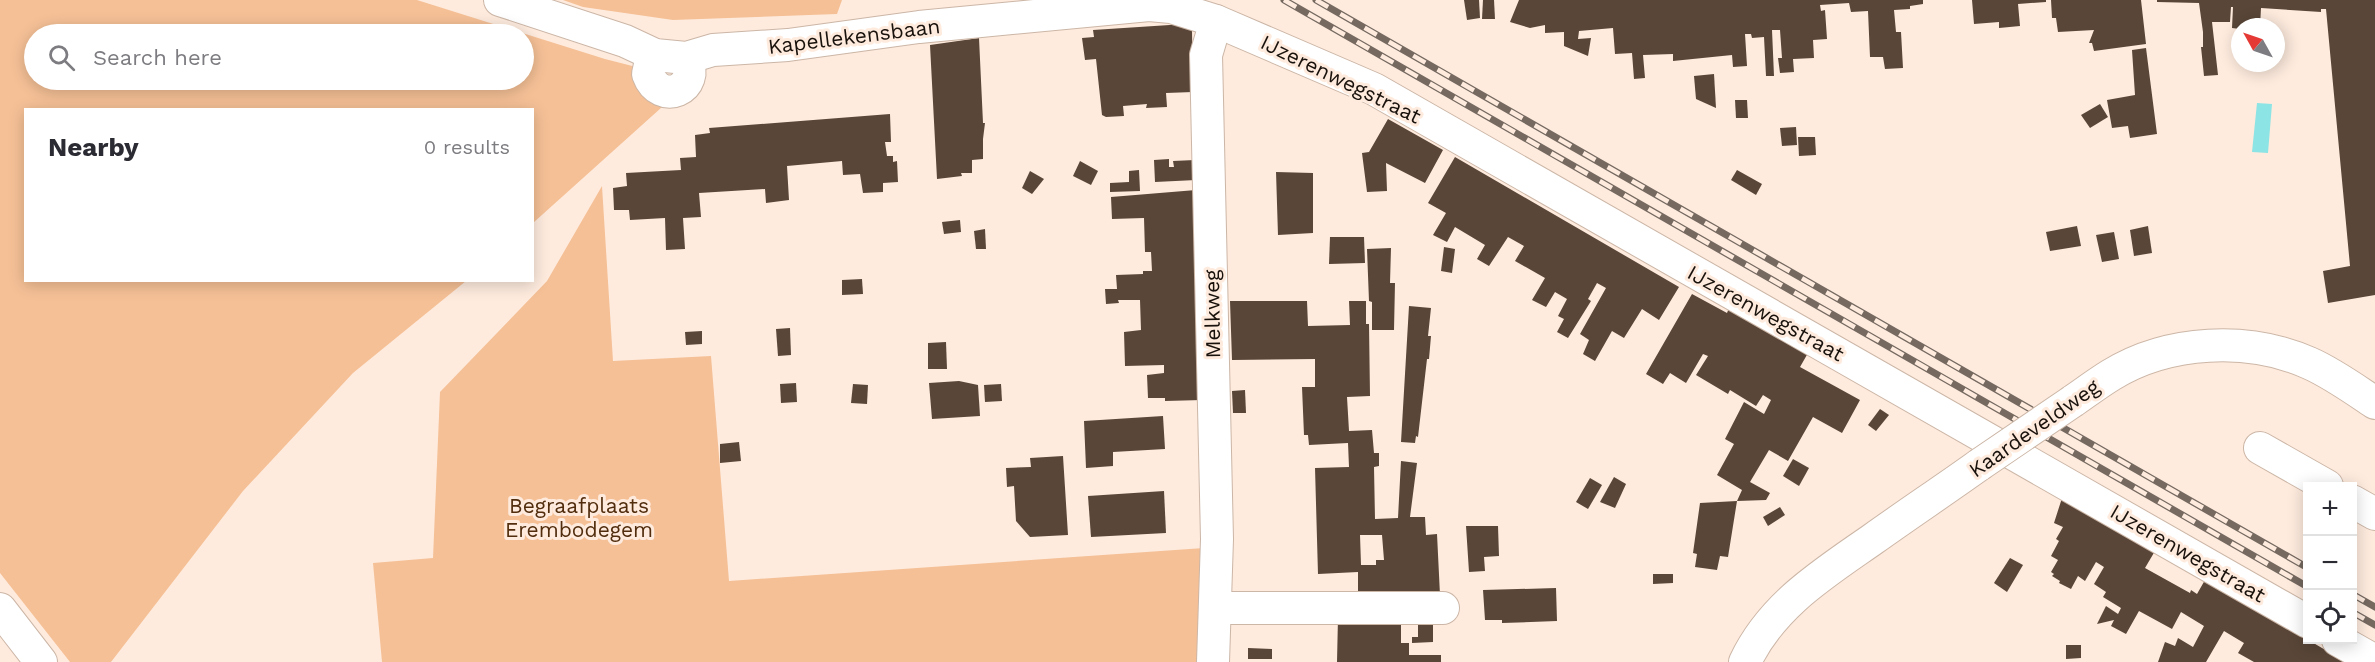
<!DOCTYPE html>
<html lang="en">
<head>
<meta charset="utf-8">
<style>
  body { margin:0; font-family:"Work Sans",sans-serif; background:#f7f7f7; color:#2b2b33 }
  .controls { position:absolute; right:18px; bottom:18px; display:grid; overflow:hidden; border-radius:0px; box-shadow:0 3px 15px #0003 }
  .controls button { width:54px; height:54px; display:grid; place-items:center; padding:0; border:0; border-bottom:2px solid #e1e1e2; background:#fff; color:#2b2b33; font:30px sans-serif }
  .compass { position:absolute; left:2231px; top:18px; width:54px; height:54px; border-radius:50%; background:#fff; box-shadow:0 3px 15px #0003; rotate:310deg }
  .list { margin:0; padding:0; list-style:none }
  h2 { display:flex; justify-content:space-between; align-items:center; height:78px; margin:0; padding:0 24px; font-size:26px }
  h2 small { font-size:20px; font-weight:400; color:#7c7c81 }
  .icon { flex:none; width:33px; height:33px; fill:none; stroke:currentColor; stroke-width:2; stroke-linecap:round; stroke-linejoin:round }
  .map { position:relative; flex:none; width:2375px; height:662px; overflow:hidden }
  .search { position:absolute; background:#fff; box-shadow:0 3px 15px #0003; left:24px; top:24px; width:510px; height:66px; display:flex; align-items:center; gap:15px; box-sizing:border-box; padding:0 21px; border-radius:33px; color:#7c7c81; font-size:22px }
  .panel { position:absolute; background:#fff; box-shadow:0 3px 15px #0003; left:24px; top:108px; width:510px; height:174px; border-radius:0px }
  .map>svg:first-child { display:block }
</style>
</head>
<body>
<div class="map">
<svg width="2375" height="662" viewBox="0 0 2375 662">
  <rect width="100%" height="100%" fill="#feebde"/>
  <g fill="#f5c096" fill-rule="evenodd">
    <path d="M0 0H417L605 59 691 81 533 223 532 110H26V280L466 281 353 373 243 491 111 662H70L0 573ZM34 34H524V80H34Z"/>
    <path d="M563 0H842L837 14 673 20 583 7Z"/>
    <path d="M602 186 613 361 711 356 729 581 1204 548 1201 662H382L373 563 433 558 440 392 547 281Z"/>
  </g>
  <path fill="#8ce4e4" d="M2257 103 2272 104 2268 153 2252 152Z"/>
  <g fill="#594638" fill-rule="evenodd">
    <path d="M1464 0H1479L1480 18 1467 20Z"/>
    <path d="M1483 0H1494L1495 19H1482Z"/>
    <path d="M1519 0H1923V4L1910 6V9L1894 10 1896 32H1901L1903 68 1885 69 1883 57H1870L1868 11 1851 12 1849 3 1820 5 1821 11 1825 10 1827 39 1813 40 1814 58 1793 59 1794 72 1780 73 1778 58H1782L1780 30H1772L1774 76H1766L1764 37 1752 38 1751 34H1745L1747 66 1733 67 1732 55 1673 61V54L1643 55 1645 78 1634 79 1632 53 1615 54 1613 28 1579 31 1578 39 1591 38 1588 56 1564 46V32L1545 33V25L1530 28 1510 22Z"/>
    <path d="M1972 0H2046V2L2018 4 2020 26 1999 28V22L1974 24Z"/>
    <path d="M2051 0H2141L2146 44 2094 51 2092 43H2089L2094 30 2058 32 2056 18H2052Z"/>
    <path d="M2157 0H2375V295L2328 303 2323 271 2350 266 2326 9H2321V12L2261 8 2260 27H2240V29L2232 28 2233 7H2231L2230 22H2212L2218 75 2204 76 2201 47H2203V32L2199 3 2157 2Z"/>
    <path d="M1185 24 1192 31 1193 92 1166 93 1167 107 1146 108 1147 104 1123 106 1124 116 1106 117 1102 115 1096 59 1085 60 1082 38 1094 37 1093 30Z"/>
    <path d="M979 38 983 123H985L983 139V159L972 160V173H961L962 176 937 179 930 45Z"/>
    <path d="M2146 48 2157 134 2130 138 2128 126 2112 128 2107 100 2135 95 2132 50Z"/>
    <path d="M1714 74 1716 108 1696 99 1694 76Z"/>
    <path d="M1735 100H1747L1748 118H1736Z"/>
    <path d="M2100 104 2108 117 2090 128 2081 115Z"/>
    <path d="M890 114 891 142H885L887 156H893V162L897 161 898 182 883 183V192L863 193 860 174 843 175 842 161 787 166 789 200 766 203 765 189 699 193 701 217 683 218 685 249 666 250 665 218 630 220 629 210H614L613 188 627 186 626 173 681 170 680 158 696 157 695 135 710 133 709 128Z"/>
    <path d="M1388 119 1443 150 1425 183 1386 163 1387 191 1367 192 1362 153 1369 152Z"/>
    <path d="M1796 127 1797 145 1782 146 1780 128Z"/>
    <path d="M1798 137H1815L1816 155 1799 156Z"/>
    <path d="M1455 157 1679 287 1659 320 1642 309 1624 338 1612 331 1595 361 1583 354 1589 340 1580 334 1606 288 1597 283 1588 299 1591 301 1568 338 1557 332 1564 319 1558 316 1567 299 1555 292 1546 307 1532 300 1545 278 1515 261 1524 246 1508 237 1489 266 1477 259 1485 245 1455 227 1447 242 1433 235 1446 213 1428 203Z"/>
    <path d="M1169 159V167H1174L1173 161 1195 160 1196 180 1155 182 1154 160Z"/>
    <path d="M1080 161 1098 171 1091 185 1073 176Z"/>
    <path d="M1139 170 1140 191 1110 192V183L1129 182V171Z"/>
    <path d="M1737 170 1762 184 1756 195 1731 180Z"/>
    <path d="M1030 171 1044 179 1032 194 1022 188Z"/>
    <path d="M1276 172 1313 173V233L1278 235Z"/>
    <path d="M1196 190 1202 400 1165 401V398H1148L1147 375 1164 373V365L1125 366 1124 332 1141 330 1140 300H1118L1119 303 1106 304 1105 289H1117L1116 275 1143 274V271H1152L1151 252H1145L1144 218 1112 219 1111 197Z"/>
    <path d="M960 220 961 232 944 234 942 222Z"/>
    <path d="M2077 226 2081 246 2050 251 2046 232Z"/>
    <path d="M2148 226 2152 253 2134 256 2130 230Z"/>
    <path d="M985 229 986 249H976L974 231Z"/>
    <path d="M2114 232 2119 259 2102 262 2096 235Z"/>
    <path d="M1330 237H1364L1365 263 1329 264Z"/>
    <path d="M1444 247 1455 249 1452 273 1441 271Z"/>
    <path d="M1391 248 1390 283H1395L1394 330H1372V302L1369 301 1367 249Z"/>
    <path d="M862 279 863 294 842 295V280Z"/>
    <path d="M1692 294 1727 313 1729 308 1808 353 1800 367 1860 400 1842 433 1813 417 1788 461 1769 450 1750 482 1770 493 1766 500 1737 501 1742 490 1717 475 1734 444 1725 439 1744 402 1764 414 1771 400 1763 395 1756 406 1730 390 1728 394 1696 375 1708 356 1703 354 1686 383 1670 373 1663 384 1646 374Z"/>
    <path d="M1230 301H1307L1308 326 1350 325 1349 301H1366V324H1369L1370 396 1347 397 1349 431 1372 430 1374 453H1379V466L1374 467 1375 519 1398 518 1401 461 1417 463 1410 517H1425L1426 535 1437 534 1440 595 1358 597V572L1318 574 1315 468 1349 467 1348 443 1309 445 1308 435H1304L1302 387H1315V359L1232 360ZM1360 535H1382L1384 560H1376V565H1361Z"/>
    <path d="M1409 306 1431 308 1428 336H1431L1429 359H1427L1418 437 1416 436 1415 443 1401 442Z"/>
    <path d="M790 328 791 355 778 356 776 329Z"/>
    <path d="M702 331V344L686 345 685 332Z"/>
    <path d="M946 342 947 369H928V343Z"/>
    <path d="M959 381 978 385 980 416 932 419 929 383Z"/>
    <path d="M796 383 797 402 781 403 780 384Z"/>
    <path d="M853 384 868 385 867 404 851 403Z"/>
    <path d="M1001 384 1002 401 985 402 984 385Z"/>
    <path d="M1245 390 1246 413H1233L1232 391Z"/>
    <path d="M1880 409 1889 415 1876 431 1868 425Z"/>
    <path d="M1163 416 1165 449 1113 452V466L1086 468 1084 421Z"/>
    <path d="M739 442 741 461 720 463V444Z"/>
    <path d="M1063 456 1068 535 1030 537 1016 521 1014 486 1007 487 1006 468 1031 467 1030 458Z"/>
    <path d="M1793 459 1809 468 1799 486 1783 476Z"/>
    <path d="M1614 477 1626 484 1615 508 1600 502Z"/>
    <path d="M1590 478 1602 485 1588 509 1576 502Z"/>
    <path d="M1164 491 1166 533 1091 537 1088 496Z"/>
    <path d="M2062 498 2155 551 2145 568 2190 593 2191 590 2197 594 2205 580 2346 662H2254L2238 653 2244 643 2224 631 2206 662H2158L2165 642 2175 646 2178 638 2193 647 2204 626 2181 612 2172 629 2139 611 2126 634 2111 626 2114 620 2097 624 2106 606 2118 614 2121 608 2103 597 2106 592 2094 584 2104 567 2096 562 2085 581 2078 576 2071 589 2059 583 2060 581 2052 576 2054 574 2051 572 2058 560 2051 556 2059 541 2056 539 2063 527 2054 523Z"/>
    <path d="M1737 501 1728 557 1720 556 1717 570 1695 567 1697 554 1693 553 1700 503Z"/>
    <path d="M1780 507 1785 515 1768 526 1763 517Z"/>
    <path d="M1466 526H1498L1499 556 1484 557 1485 571 1469 572Z"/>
    <path d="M2010 558 2023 565 2007 592 1994 583Z"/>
    <path d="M1653 574H1673V583L1653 584Z"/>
    <path d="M1556 588 1557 621 1502 623V620H1485L1483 590Z"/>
    <path d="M1401 616V643H1409V655H1441V662H1337L1338 617Z"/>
    <path d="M1418 619H1433V642L1412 643V637H1418Z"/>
    <path d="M2066 645H2081V658L2066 659Z"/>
    <path d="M1248 648 1272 649V659H1248Z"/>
  </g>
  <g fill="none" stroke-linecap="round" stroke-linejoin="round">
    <g stroke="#ccb6a6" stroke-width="34">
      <g id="minor">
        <path d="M500 0 625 41 655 55 686 58 713 50 788 45 919 27 1149 5 1171 7 1216 21 1374 89 2308 622"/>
        <path d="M655 55 651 60 648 74C660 107 702 89 686 58"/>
        <path d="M2073 401C2086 392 2098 383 2111 375 2168 340 2248 336 2309 363 2332 373 2354 389 2375 403"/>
        <path d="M2260 448 2327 486"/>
        <path d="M2352 501 2375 514"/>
        <path d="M1215 608H1443"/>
        <path d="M0 609 41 662"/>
        <path d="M2338 640 2375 661"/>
        <path d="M1213 662 1217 539 1206 55 1216 21"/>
        <path d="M1745 662C1772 605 1823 574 1873 539 1908 514 1944 490 1979 465"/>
      </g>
    </g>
    <use href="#minor" stroke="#fff" stroke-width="32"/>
    <g stroke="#756960" stroke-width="7">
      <g id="rail">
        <path d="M1284 0 2308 587"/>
        <path d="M1316 0 2308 568"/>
        <path d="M2352 594 2375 607"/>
        <path d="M2352 612 2375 625"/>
      </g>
    </g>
    <use href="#rail" stroke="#feebde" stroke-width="4.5" stroke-dasharray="14" stroke-linecap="butt"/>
    <g stroke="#ccb6a6" stroke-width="34" stroke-linecap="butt">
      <path id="minor-bridge" d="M1979 465 2073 401"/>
    </g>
    <use href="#minor-bridge" stroke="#fff" stroke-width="32"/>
  </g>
  <g text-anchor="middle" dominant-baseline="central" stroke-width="6" stroke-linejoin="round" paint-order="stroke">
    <g font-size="21" fill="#19110b" stroke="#feebde">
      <text transform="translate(854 36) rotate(-7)">Kapellekensbaan</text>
      <text transform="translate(1341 79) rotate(26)">IJzerenwegstraat</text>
      <text transform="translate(1766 313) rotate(29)">IJzerenwegstraat</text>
      <text transform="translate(1212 314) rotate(-91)">Melkweg</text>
      <text transform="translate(2034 428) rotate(-35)">Kaardeveldweg</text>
      <text transform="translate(2188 553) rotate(30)">IJzerenwegstraat</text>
    </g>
    <g font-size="21" fill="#512d0d" stroke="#feebde">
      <text x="579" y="505">Begraafplaats<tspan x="579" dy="24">Erembodegem</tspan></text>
    </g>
  </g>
</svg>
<div class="controls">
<button>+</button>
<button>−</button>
<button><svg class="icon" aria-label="locate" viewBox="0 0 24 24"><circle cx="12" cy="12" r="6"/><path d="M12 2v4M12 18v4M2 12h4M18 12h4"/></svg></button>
</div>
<svg class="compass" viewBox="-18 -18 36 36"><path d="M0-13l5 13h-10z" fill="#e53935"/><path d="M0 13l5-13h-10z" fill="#7c7c81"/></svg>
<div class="search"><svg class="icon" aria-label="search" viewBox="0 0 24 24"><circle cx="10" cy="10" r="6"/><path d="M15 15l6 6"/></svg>Search here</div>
<section class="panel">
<h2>Nearby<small>0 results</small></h2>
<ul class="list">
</ul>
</section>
</div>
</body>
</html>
